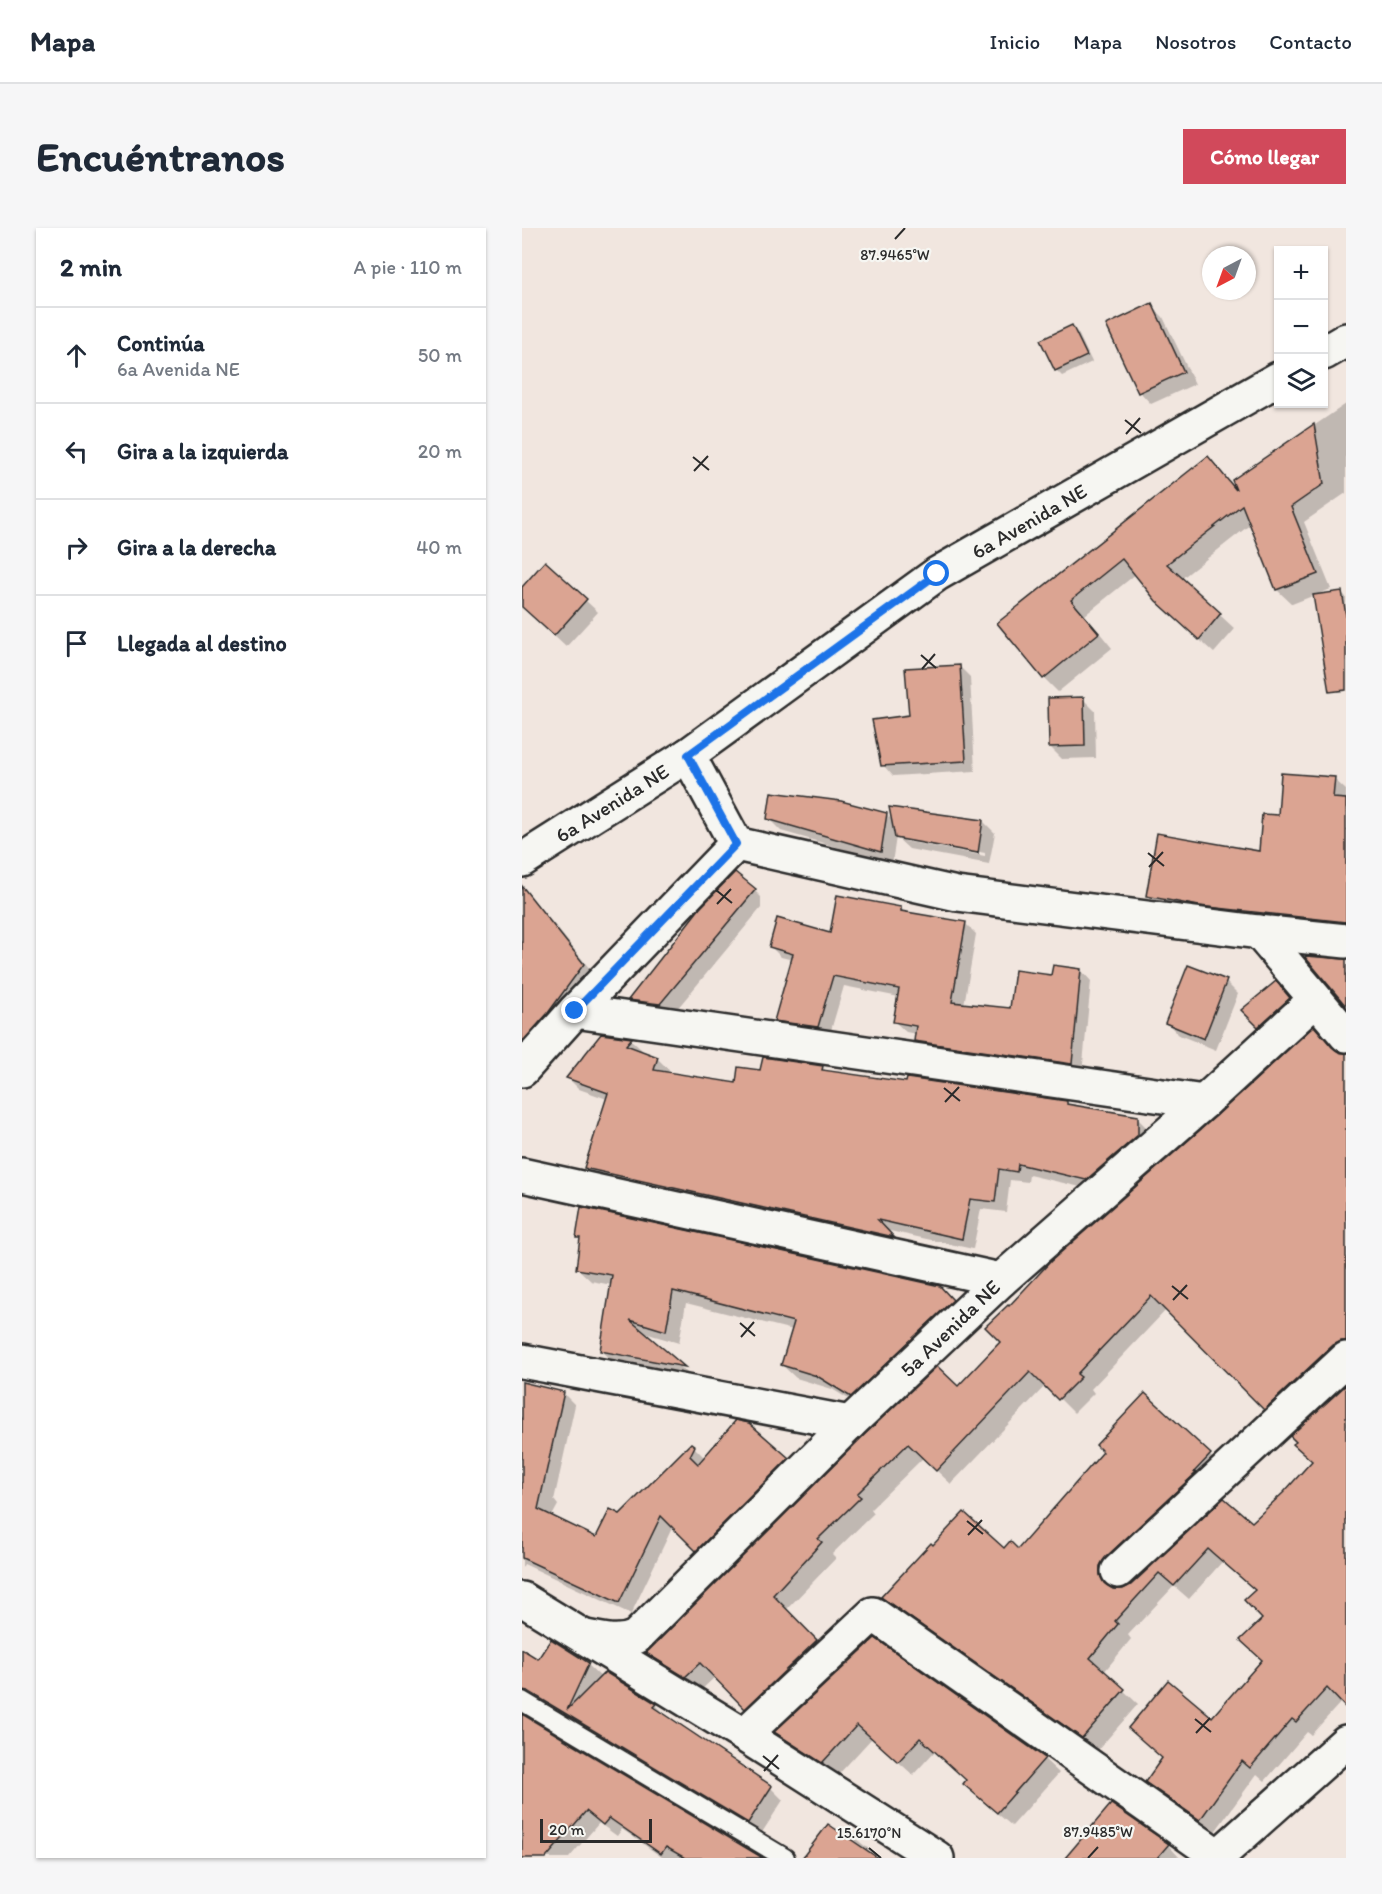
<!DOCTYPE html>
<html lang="es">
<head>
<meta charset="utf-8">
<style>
  body { margin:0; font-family:Itim,sans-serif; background:#f6f6f7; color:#1f2937 }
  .controls { position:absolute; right:18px; top:18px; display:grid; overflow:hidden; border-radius:0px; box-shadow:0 2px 4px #0004 }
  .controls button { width:54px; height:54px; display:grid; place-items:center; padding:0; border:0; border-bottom:2px solid #e0e1e3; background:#fff; color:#1f2937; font:30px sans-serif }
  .compass { position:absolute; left:680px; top:18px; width:54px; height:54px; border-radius:50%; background:#fff; box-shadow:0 2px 4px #0004; rotate:221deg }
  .scale { position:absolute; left:18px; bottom:15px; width:112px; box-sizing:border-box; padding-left:6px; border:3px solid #2b2b2b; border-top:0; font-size:16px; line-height:21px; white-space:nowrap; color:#2b2b2b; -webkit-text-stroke:4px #f6f6f2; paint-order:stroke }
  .stop { position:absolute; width:18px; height:18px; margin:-14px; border:4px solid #1a73e8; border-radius:50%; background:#fff }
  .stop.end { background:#1a73e8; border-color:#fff; box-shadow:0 2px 6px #0008 }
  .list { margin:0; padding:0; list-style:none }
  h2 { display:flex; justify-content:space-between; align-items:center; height:78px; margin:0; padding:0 24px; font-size:26px }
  h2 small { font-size:20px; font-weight:400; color:#747a83 }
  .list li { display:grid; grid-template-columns:39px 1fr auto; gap:18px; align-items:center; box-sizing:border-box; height:96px; padding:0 24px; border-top:2px solid #e0e1e3 }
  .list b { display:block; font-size:22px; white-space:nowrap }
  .list p { margin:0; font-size:20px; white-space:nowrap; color:#747a83 }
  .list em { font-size:20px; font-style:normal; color:#747a83 }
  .icon { flex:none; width:33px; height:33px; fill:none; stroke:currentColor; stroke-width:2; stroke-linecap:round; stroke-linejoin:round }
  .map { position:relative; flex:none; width:824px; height:1630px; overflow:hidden; border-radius:0px }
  header { display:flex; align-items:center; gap:36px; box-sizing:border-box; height:84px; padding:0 30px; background:#fff; border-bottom:2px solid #e0e1e3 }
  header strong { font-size:28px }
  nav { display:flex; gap:33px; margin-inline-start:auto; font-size:21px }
  .intro { display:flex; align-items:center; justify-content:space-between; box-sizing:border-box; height:144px; padding:0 36px }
  h1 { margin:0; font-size:42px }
  .button { padding:15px 27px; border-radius:0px; background:#d1495b; color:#fff; font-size:21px; font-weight:700 }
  main { display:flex; gap:36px; padding:0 36px }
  aside { flex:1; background:#fff; border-radius:0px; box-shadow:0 2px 4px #0004 }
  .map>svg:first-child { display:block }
</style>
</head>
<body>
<header>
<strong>Mapa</strong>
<nav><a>Inicio</a><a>Mapa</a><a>Nosotros</a><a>Contacto</a></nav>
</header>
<div class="intro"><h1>Encuéntranos</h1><a class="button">Cómo llegar</a></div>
<main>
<aside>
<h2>2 min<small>A pie · 110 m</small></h2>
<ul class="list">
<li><svg class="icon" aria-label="ahead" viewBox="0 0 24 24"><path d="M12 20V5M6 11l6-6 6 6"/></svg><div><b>Continúa</b><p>6a Avenida NE</p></div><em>50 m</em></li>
<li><svg class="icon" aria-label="left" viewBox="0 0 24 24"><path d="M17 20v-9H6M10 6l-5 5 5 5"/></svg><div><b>Gira a la izquierda</b></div><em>20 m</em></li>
<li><svg class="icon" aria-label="right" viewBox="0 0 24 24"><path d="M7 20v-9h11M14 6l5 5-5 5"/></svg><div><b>Gira a la derecha</b></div><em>40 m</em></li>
<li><svg class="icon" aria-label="arrive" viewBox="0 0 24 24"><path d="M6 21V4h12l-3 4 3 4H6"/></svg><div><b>Llegada al destino</b></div></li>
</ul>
</aside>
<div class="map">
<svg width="824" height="1630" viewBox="0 0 824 1630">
  <rect width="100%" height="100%" fill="#f1e6df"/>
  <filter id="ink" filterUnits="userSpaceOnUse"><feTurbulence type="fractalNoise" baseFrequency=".0167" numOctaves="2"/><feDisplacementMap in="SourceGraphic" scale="12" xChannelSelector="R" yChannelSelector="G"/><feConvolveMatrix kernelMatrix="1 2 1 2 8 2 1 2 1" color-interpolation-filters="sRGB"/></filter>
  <g filter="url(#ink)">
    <g fill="#0003" fill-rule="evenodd">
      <path d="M629 77 641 89 673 156 629 176 618 164 586 98Z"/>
      <path d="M550 99 556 105 570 134 540 148 534 142 520 113Z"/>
      <path d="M824 176V265L782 294 809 361 794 367 819 364 824 369V424L793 367 770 376 755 362 729 296 659 351 713 401 692 425 650 387 614 346 563 387 590 420 536 464 522 450 477 396 686 230 714 261 712 252Z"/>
      <path d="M23 335 76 384 44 419 0 378V361Z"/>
      <path d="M437 438 448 449 453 543 371 548 361 537 388 488Z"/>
      <path d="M561 471 573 483 574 530 540 531 528 519Z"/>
      <path d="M812 551 824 562V706L643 683 628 668 738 625 758 589Z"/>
      <path d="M364 586 372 594 461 593 473 605 467 636 387 621 374 609 370 635 259 603 247 591ZM382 610 463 625V628L382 613Z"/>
      <path d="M227 657 239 669V680L150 787 119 783 108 772Z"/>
      <path d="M13 676 31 695 80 756 0 824V685Z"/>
      <path d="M379 680 383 685 443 695 454 706 442 777 489 782 531 749 559 742 569 753 560 846 404 823 393 813 394 806 384 804 373 794 377 769 322 758 307 809 264 803 254 792 271 732 259 729 249 719 310 707Z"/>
      <path d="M704 754 716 766 694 822 657 807 645 795Z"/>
      <path d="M759 761 772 776 743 804 721 782Z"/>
      <path d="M792 800 815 824 824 827V1133L757 1195 645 1081 569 1161 572 1165 552 1185 524 1157 429 1256 401 1230 349 1281 352 1285 310 1326 314 1330 264 1382 309 1428 238 1494 193 1449 178 1463 140 1439 126 1425 436 1160 480 1114 487 1080Z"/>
      <path d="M79 807 109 812 120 822 118 824 135 830 147 842 145 845 215 857 239 844 300 839 305 844 545 875 548 878 615 890 626 901 576 963 507 947 506 954 488 952 484 984 459 981 451 1021 363 1002 380 1019 75 951 64 940 85 871 57 861 46 850Z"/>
      <path d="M56 1009 417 1059 443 1086 343 1181 310 1161 274 1150 260 1137 271 1102 164 1075 157 1115 119 1104 172 1151 93 1136 79 1123 90 1057 69 1053 55 1040 60 1013Z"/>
      <path d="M0 1156 41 1165 53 1177 32 1272 36 1277 29 1290 75 1311 172 1219 183 1230 266 1231 277 1242 186 1333 151 1298 109 1386 2 1336 0 1340Z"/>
      <path d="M824 1159V1477L820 1473 789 1507 785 1504 743 1553 735 1546 692 1605 639 1568 625 1554 690 1491 741 1432 742 1391 734 1363 700 1334 667 1371 652 1358 606 1407 609 1411 582 1444 616 1476 575 1523 375 1383 361 1369 482 1322 497 1323 583 1224 623 1167 702 1241 591 1353V1363H601L730 1296 763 1266 791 1233Z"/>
      <path d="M353 1412 522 1531 537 1545 490 1598 457 1570 446 1553 413 1523 391 1547 350 1510 315 1548 269 1518 255 1504Z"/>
      <path d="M30 1413 66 1437 80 1450 84 1446 134 1477 146 1489 249 1560 261 1572 239 1606 6 1476 1 1485V1489L238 1630H141L100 1601 95 1608 77 1595 47 1630H0V1423L17 1434Z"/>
      <path d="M589 1578 646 1617 658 1630H545Z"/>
      <path d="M329 1607 358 1630H282L326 1611Z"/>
    </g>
    <g fill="#dba492" stroke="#2b2b2b" stroke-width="1.5">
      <path d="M630 75 662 144 616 165 584 97Z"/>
      <path d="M550 97 565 128 533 143 518 112Z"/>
      <path d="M792 196 802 256 769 279 796 346 754 362 720 277 645 336 699 385 677 412 634 373 600 331 549 372 577 405 521 451 475 395 686 228 714 262 710 252Z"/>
      <path d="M23 333 65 371 32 408 0 379V359Z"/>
      <path d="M820 363 824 388V462L807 464 791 367Z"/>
      <path d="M438 437 444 533 359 538 350 492 387 487 383 440Z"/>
      <path d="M562 469 563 518 527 519 526 470Z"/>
      <path d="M759 545 813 549 811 570 824 571V694L677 678 624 668 635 605 737 623 740 586 756 587Z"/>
      <path d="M249 564 319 573 365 585 359 624 245 591Z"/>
      <path d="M367 579 461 592 456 625 373 610Z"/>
      <path d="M213 644 234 661 138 776 106 772 178 680Z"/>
      <path d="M0 658 62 736 26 785 0 814Z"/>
      <path d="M315 667 379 679V683L444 694 430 774 488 780 493 742 529 747 531 737 559 741 550 836 392 813 394 798 371 794 377 761 311 748 296 799 252 793 271 726 247 719 255 690 308 705Z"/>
      <path d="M784 728 824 731V778L783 729Z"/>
      <path d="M666 737 705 752 682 811 643 795Z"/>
      <path d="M754 753 768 770 736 799 719 782Z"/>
      <path d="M792 798 810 819 817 824 824 825V1113H819L811 1117 742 1182 629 1068 555 1146 559 1149 536 1172 508 1144 414 1243 386 1216 335 1266 339 1269 296 1311 300 1314 251 1367 295 1412 223 1481 178 1435 163 1449 124 1425 341 1208 415 1138 436 1158 478 1114 463 1099 486 1077 487 1078 529 1033 694 888Z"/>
      <path d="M79 806 110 810 104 817 136 829 132 842 214 855 216 839 238 842 241 829 301 838 300 842 384 854 385 850 545 873V876L616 888V907L564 952 496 936 495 944 477 941 473 974 448 971 440 1011 356 992 372 1009 62 940 86 865 44 850Z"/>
      <path d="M59 979 418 1058 431 1072 329 1169 295 1148 259 1137 272 1094 151 1063 144 1103 108 1092 163 1139 78 1123 90 1047 54 1041 58 1010H54Z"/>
      <path d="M0 1154 42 1164 16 1281 74 1309 88 1281 98 1286 169 1215 173 1218 168 1228 176 1236 214 1192 227 1195 267 1230 174 1323 139 1288 97 1375 0 1330Z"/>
      <path d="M824 1157V1480L805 1460 774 1494 770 1491 728 1540 720 1533 678 1592 623 1554 640 1530 606 1500 646 1452 690 1489 740 1432 718 1412 740 1391 722 1372 733 1362 686 1321 652 1358 637 1345 593 1393 596 1396 568 1430 603 1461 560 1510 359 1369 409 1315 411 1317 442 1284 482 1320 488 1313 496 1321 581 1224 574 1217 623 1165 689 1226 672 1244 674 1245 583 1330 578 1338V1347L582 1355 591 1361H601L609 1357 702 1270 730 1294 762 1264 790 1233 771 1216 774 1214 768 1208Z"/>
      <path d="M353 1410 523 1530 475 1585 441 1556 444 1552 398 1510 376 1534 335 1497 300 1535 252 1504Z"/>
      <path d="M29 1411 67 1435 45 1482 83 1444 135 1476 132 1479 250 1558 226 1595 6 1463 0 1462V1421L16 1431Z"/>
      <path d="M0 1486 241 1630H163L144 1619 139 1626 87 1590 81 1597 64 1583 24 1630H0Z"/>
      <path d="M589 1576 647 1616 635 1630H543Z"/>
      <path d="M306 1596 356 1630H280Z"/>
    </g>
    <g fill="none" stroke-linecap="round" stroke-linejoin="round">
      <g stroke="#2b2b2b" stroke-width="22">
        <path id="service" d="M0 1473 263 1630"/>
      </g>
      <g stroke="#2b2b2b" stroke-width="38">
        <g id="minor">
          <path d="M166 527 214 616 435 666 737 704 824 713"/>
          <path d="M737 704 824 807"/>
          <path d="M53 783 682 874"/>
          <path d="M0 842 53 783 214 616"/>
          <path d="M0 947 479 1052"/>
          <path d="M0 1133 328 1195"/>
          <path d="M596 1343 824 1131"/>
          <path d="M0 1371 222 1507 415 1630"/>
          <path d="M64 1409C82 1412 96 1417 114 1409L328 1195 479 1052 682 874 793 772"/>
          <path d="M222 1507 351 1386 696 1628"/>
          <path d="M694 1630 824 1514"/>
        </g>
      </g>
      <g stroke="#2b2b2b" stroke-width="38">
        <g id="tertiary">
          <path d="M802 125 824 112"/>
          <path d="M0 632 166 527 415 346 756 151"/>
        </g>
      </g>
      <use href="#service" stroke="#f6f6f2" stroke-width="18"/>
      <use href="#minor" stroke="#f6f6f2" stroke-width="33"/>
      <use href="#tertiary" stroke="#f6f6f2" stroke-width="33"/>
    </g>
  </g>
  <g fill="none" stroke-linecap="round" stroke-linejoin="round" filter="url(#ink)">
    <path stroke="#1a73e8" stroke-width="8" d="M53 783 214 616 166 527 415 346"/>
  </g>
  <path fill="none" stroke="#2b2b2b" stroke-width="2" d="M373 11 383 0M603 192 619 205M604 206 618 190M171 229 187 242M172 243 186 228M399 427 414 440M400 441 413 426M626 625 642 638M627 639 641 624M194 662 210 675M195 676 209 661M422 860 438 873M423 874 437 859M650 1058 666 1071M651 1072 665 1057M218 1095 233 1108M219 1109 232 1094M445 1293 461 1306M446 1307 460 1292M673 1491 689 1504M674 1505 688 1490M241 1528 257 1541M242 1543 256 1527M347 1620 359 1630M566 1630 576 1619"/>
  <g text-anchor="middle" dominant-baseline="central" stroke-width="4.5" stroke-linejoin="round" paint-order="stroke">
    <g font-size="21" fill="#2b2b2b" stroke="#f6f6f2">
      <text transform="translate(507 293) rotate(-30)">6a Avenida NE</text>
      <text transform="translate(90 575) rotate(-32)">6a Avenida NE</text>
      <text transform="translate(428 1100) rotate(-44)">5a Avenida NE</text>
    </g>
  </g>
  <g font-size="15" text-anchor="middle" fill="#2b2b2b" stroke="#f6f6f2" stroke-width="4.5" stroke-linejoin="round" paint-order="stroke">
    <text x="373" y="32">87.9465°W</text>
    <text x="576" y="1609">87.9485°W</text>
    <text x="347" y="1610">15.6170°N</text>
  </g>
</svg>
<div class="controls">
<button>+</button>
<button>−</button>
<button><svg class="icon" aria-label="layers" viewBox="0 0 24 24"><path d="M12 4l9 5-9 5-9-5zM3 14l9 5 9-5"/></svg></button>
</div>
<svg class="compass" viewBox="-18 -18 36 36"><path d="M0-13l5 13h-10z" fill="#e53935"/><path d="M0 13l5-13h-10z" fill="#747a83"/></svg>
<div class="scale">20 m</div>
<div class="stop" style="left:415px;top:346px"></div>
<div class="stop end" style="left:53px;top:783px"></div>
</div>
</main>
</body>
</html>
